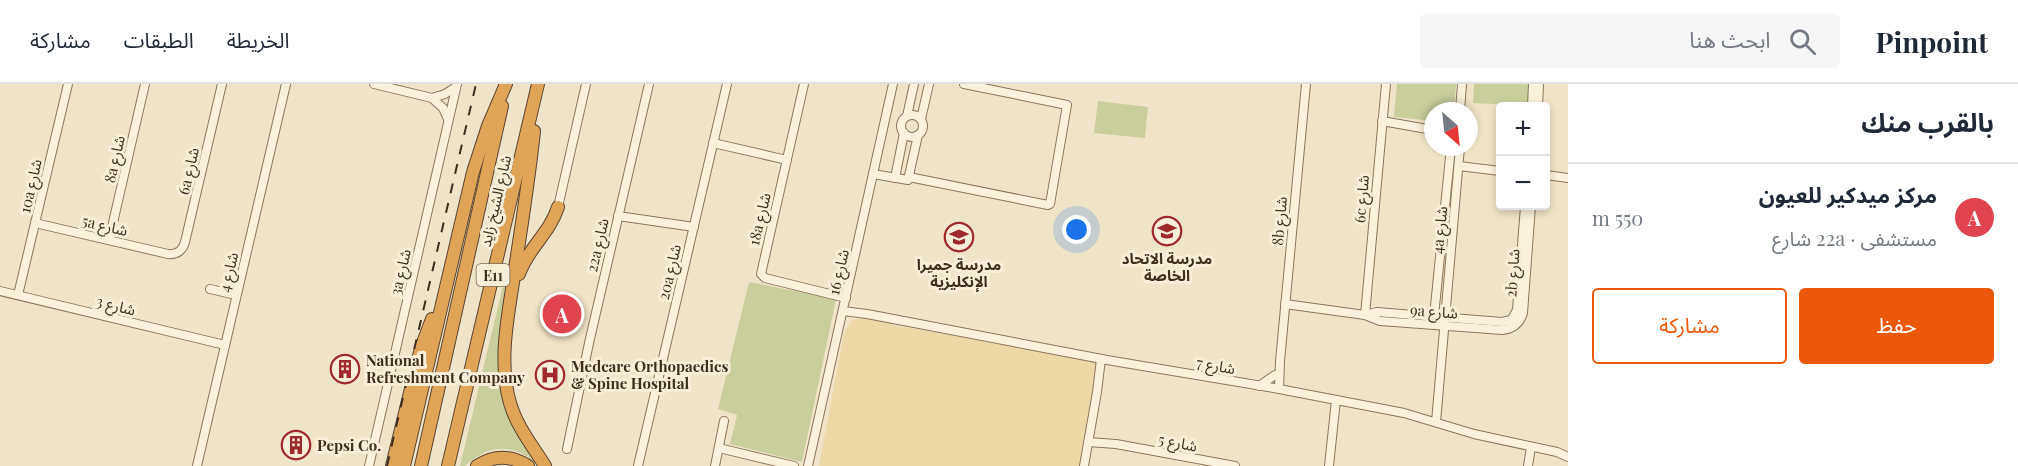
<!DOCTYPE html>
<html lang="ar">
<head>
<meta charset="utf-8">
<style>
  body { margin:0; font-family:"Playfair Display","Noto Sans Arabic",serif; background:#f6f6f7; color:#1f2937; direction:rtl }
  .controls { position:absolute; right:18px; top:18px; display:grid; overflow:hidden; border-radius:6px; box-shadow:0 3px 9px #0003 }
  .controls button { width:54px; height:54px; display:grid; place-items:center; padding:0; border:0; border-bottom:2px solid #e0e1e3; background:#fff; color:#1f2937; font:30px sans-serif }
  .compass { position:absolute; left:1424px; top:18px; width:54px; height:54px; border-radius:50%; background:#fff; box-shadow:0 3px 9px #0003; rotate:153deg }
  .you { position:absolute; left:1077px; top:146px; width:21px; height:21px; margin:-15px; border:4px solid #fff; border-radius:50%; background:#1a73e8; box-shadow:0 0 0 9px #1a73e833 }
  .badge { display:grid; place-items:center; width:39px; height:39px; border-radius:50%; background:#ea580c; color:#fff; font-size:20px; font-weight:700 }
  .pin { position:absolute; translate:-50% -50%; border:3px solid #fff; box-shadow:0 2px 6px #0006 }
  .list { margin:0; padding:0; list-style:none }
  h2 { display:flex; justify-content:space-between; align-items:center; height:78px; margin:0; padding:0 24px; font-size:26px }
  h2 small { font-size:20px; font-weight:400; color:#747a83 }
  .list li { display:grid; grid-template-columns:39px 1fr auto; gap:18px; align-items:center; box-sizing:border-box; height:108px; padding:0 24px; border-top:2px solid #e0e1e3 }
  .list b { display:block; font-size:22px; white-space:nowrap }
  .list p { margin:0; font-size:20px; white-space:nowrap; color:#747a83 }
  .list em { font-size:20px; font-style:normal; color:#747a83 }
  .actions { display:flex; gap:12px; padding:18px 24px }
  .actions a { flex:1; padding:14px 0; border:2px solid #ea580c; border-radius:6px; text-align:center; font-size:21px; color:#ea580c }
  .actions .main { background:#ea580c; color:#fff }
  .icon { flex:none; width:33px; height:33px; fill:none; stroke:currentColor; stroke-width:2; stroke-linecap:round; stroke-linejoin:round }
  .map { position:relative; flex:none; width:1568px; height:382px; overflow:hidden; direction:ltr }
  header { display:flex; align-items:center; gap:36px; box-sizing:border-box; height:84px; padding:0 30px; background:#fff; border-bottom:2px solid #e0e1e3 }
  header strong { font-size:28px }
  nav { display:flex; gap:33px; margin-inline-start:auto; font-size:21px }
  .search { width:420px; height:54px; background:#f6f6f7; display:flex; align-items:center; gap:15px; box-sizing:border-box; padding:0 21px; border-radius:6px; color:#747a83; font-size:22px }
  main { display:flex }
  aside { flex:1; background:#fff }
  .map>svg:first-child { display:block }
</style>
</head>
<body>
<header>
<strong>Pinpoint</strong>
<div class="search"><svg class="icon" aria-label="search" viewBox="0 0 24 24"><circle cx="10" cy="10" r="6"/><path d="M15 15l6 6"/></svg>ابحث هنا</div>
<nav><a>الخريطة</a><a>الطبقات</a><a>مشاركة</a></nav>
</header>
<main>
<aside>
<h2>بالقرب منك<small></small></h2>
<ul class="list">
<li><span class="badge" style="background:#e0444e">A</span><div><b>مركز ميدكير للعيون</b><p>مستشفى · 22a شارع</p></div><em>550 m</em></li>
</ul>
<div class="actions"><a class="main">حفظ</a><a>مشاركة</a></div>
</aside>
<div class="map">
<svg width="1568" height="382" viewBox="0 0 1568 382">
  <rect width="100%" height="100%" fill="#f0e4c8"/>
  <g fill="#c9cf9b">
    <path d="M1397 0H1456L1454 27H1433V37L1394 33Z"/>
    <path d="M1474 0H1532L1530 22 1473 19Z"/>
    <path d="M1098 17 1148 23 1145 54 1094 49Z"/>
    <path d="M511 168 500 246 499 286 541 382C513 360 492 358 465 382H460Z"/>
    <path d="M749 198 836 215 802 378 730 360 737 331 718 325Z"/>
  </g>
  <path fill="#ecd9a5" d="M864 233 893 238V241L1093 277 1100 284 1086 382H819L844 249 851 237Z"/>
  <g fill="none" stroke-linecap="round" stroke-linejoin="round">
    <g stroke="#8d765c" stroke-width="10">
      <g id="minor">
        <path d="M374 0 432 14 443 24 448 35"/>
        <path d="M804 0 761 190 765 194 846 214"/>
        <path d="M432 14 445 10 456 3"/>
        <path d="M1532 22 1533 0"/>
        <path d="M1538 22 1539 0"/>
        <path d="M1460 27 1462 0"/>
        <circle cx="912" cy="42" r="11"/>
        <path d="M907 32 914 0"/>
        <path d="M921 35 929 0"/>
        <path d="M1382 37 1433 46"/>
        <path d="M713 59 787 76"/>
        <path d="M1459 82 1500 87"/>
        <path d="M873 90 908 96 918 51"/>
        <path d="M1546 91 1568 94"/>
        <path d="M909 93 1048 121 1050 120 1067 21 964 0"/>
        <path d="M895 94 904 49"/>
        <path d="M558 123 586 0"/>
        <path d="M618 132 694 143"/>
        <path d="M35 139 168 170C177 171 183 166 185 158L222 0"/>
        <path d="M109 156 145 0"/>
        <path d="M210 205 236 211"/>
        <path d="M0 207 225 261"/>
        <path d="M18 211 68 0"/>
        <path d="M1285 220 1365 231 1380 237 1502 246C1513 245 1520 239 1523 229L1531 122"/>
        <path d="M843 227 867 230 1107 276 1274 304 1404 329 1474 350 1557 368 1568 373"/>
        <path d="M1365 231 1377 228 1502 238 1511 236 1517 226 1525 122"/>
        <path d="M1365 231 1386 0"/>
        <path d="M1434 232 1451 63"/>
        <path d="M1259 302 1275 291"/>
        <path d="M1279 305 1280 277 1306 0"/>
        <path d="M1436 338 1460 63"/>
        <path d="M1088 358 1116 360 1235 382"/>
        <path d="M719 364 794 382"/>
        <path d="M567 365 589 259 649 0"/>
        <path d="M197 382 286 0"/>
        <path d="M369 382 457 0"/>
        <path d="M638 382 727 0"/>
        <path d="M715 382 724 337"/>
        <path d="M808 382 893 0"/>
        <path d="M1084 382 1097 308 1101 275"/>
        <path d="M1329 382 1336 316"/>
        <path d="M1528 382 1531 363"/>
      </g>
    </g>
    <g stroke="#5b4430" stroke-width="14">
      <g id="highway">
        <path d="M534 47C529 96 521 144 514 192 508 232 498 278 510 319 517 343 532 361 545 382"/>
        <path d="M519 190C528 164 550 149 558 123"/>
        <path d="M392 382 421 264 432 235"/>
        <path d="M404 382 473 88 488 42 506 0"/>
        <path d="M421 382 502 22"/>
        <path d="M448 382 538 0"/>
        <path d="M477 382C494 371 511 371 528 382"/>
      </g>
    </g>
    <use href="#minor" stroke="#faf1dc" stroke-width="8"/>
    <use href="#highway" stroke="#e0a458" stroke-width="12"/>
    <path stroke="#3d2e20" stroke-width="2" stroke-dasharray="10 10" stroke-linecap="butt" d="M387 382 476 0"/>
  </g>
  <defs>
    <g id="school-ring" transform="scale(1.5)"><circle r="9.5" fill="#f7eed8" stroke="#9e2a2b" stroke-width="1.5"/><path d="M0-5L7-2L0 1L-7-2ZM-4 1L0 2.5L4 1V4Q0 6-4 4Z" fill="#9e2a2b"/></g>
    <g id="building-ring" transform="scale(1.5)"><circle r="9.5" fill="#f7eed8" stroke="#9e2a2b" stroke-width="1.5"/><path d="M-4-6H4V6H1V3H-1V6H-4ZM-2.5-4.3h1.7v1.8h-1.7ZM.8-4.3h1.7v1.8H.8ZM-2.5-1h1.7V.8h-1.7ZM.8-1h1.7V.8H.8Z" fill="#9e2a2b"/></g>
    <g id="hospital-ring" transform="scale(1.5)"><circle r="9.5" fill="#f7eed8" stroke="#9e2a2b" stroke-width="1.5"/><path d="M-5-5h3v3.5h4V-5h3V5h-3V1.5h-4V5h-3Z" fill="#9e2a2b"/></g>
  </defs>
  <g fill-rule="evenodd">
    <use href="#school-ring" x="1167" y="147"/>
    <use href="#school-ring" x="959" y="153"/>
    <use href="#building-ring" x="345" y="285"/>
    <use href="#hospital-ring" x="550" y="291"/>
    <use href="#building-ring" x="296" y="361"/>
  </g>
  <g text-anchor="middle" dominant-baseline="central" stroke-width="6" stroke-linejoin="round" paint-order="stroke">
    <rect fill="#f7eed8" stroke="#756857" stroke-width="1.5" x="476.5" y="180" width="33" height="22" rx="4.5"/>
    <g font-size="14" font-weight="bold" fill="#3d2e20">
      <text x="493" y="191">E11</text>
    </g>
    <g font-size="15" fill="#3d2e20" stroke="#f7eed8">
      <text transform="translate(114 75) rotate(-77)">8a شارع</text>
      <text transform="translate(188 87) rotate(-77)">6a شارع</text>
      <text transform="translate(30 102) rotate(-77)">10a شارع</text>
      <text transform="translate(1361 115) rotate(-85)">6c شارع</text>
      <text transform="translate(495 117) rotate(-77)">شارع الشيخ زايد</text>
      <text transform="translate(759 135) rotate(-77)">18a شارع</text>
      <text transform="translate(1279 137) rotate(-85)">8b شارع</text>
      <text transform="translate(105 141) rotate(13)">5a شارع</text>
      <text transform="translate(1439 146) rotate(-84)">4a شارع</text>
      <text transform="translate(597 161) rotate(-77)">22a شارع</text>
      <text transform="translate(228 188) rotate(-77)">شارع 4</text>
      <text transform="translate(400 188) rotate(-77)">3a شارع</text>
      <text transform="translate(669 188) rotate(-77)">20a شارع</text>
      <text transform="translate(838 188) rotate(-77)">شارع 16</text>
      <text transform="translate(1512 189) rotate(-86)">2b شارع</text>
      <text transform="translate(116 221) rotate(14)">شارع 3</text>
      <text transform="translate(1434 227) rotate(4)">9a شارع</text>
      <text transform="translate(1216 281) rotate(10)">شارع 7</text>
      <text transform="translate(1178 358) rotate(11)">شارع 5</text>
    </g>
    <g font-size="15" font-weight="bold" fill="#3d2e20" stroke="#f7eed8" text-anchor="start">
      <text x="1167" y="174" text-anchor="middle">مدرسة الاتحاد<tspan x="1167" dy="17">الخاصة</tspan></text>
      <text x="959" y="180" text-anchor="middle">مدرسة جميرا<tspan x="959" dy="17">الإنكليزية</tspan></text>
      <text x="366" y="276">National<tspan x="366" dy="17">Refreshment Company</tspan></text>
      <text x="571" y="282">Medcare Orthopaedics<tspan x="571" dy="17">&amp; Spine Hospital</tspan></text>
      <text x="317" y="361">Pepsi Co.</text>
    </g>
  </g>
</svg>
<div class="controls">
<button>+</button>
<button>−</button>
</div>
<svg class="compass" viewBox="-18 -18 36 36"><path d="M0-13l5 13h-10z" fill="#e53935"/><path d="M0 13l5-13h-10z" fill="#747a83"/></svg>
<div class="you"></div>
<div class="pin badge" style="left:562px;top:230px;background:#e0444e">A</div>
</div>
</main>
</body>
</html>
